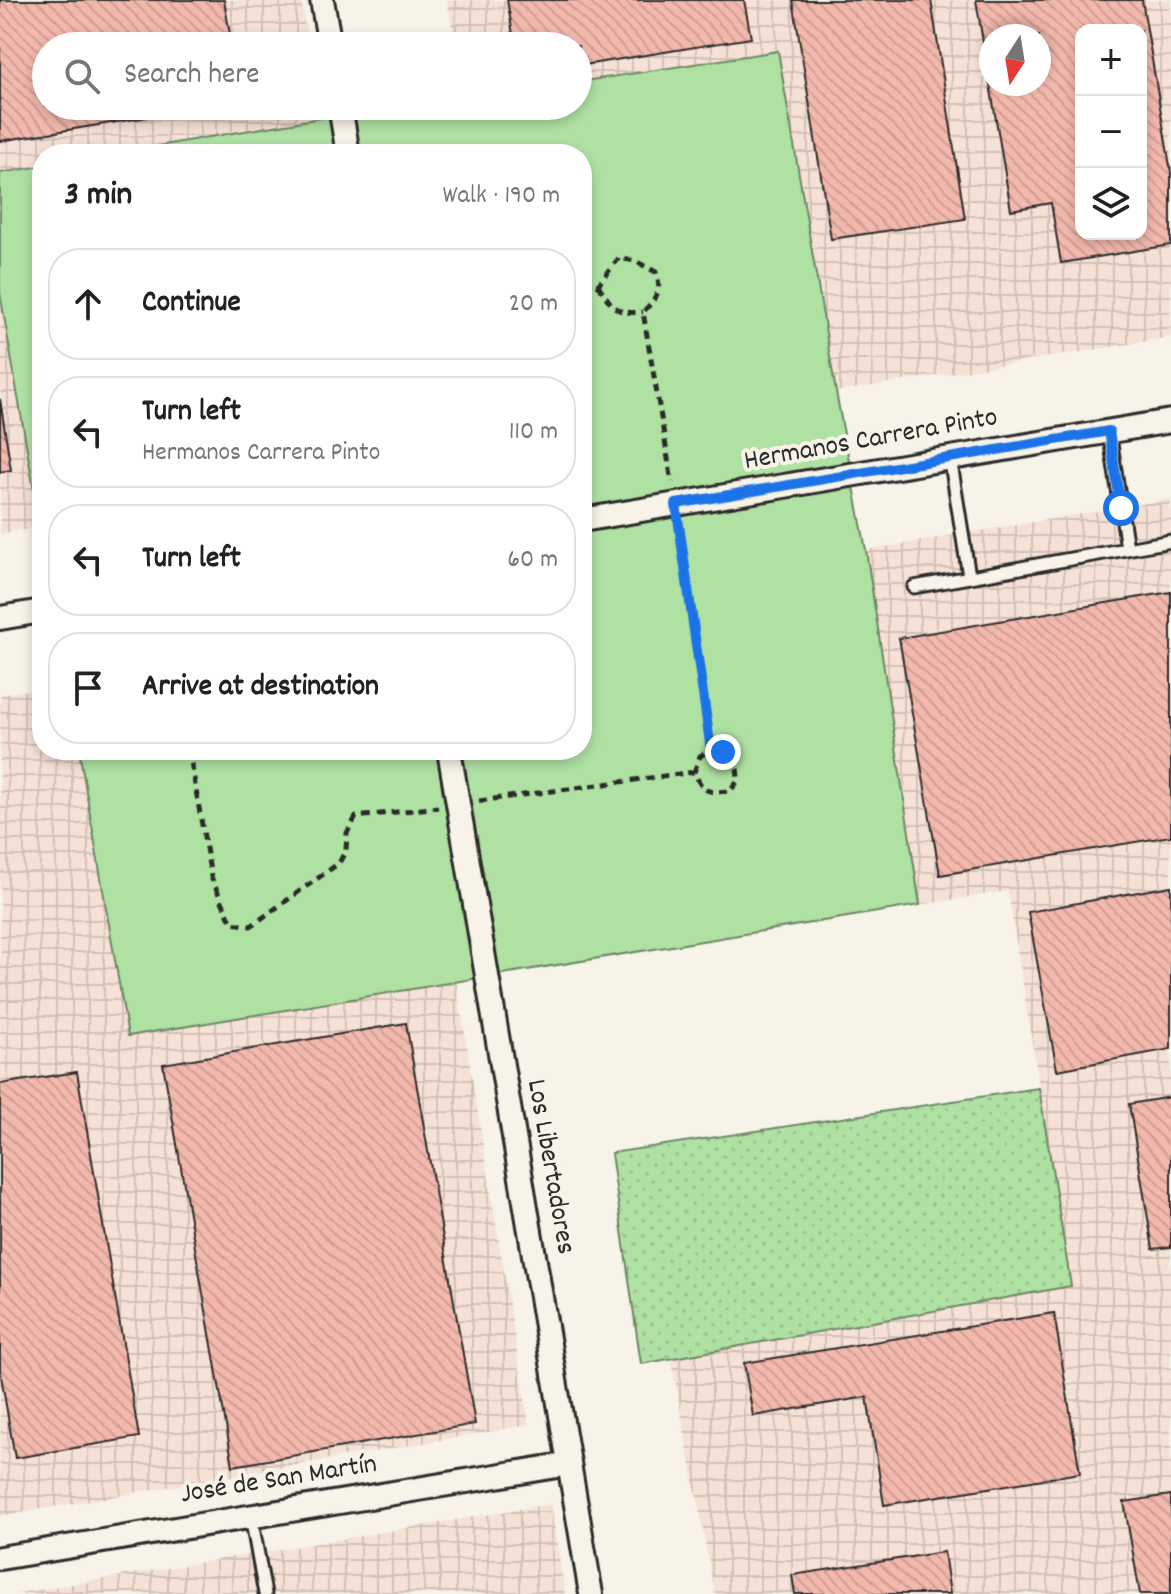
<!DOCTYPE html>
<html lang="en">
<head>
<meta charset="utf-8">
<style>
  body { margin:0; font-family:Dekko,sans-serif; background:#f2f2f2; color:#222 }
  .controls { position:absolute; right:24px; top:24px; display:grid; overflow:hidden; border-radius:16px; box-shadow:0 4px 12px #0003 }
  .controls button { width:72px; height:72px; display:grid; place-items:center; padding:0; border:0; border-bottom:2px solid #e0e0e0; background:#fff; color:#222; font:40px sans-serif }
  .compass { position:absolute; left:979px; top:24px; width:72px; height:72px; border-radius:50%; background:#fff; box-shadow:0 4px 12px #0003; rotate:192deg }
  .stop { position:absolute; width:24px; height:24px; margin:-18px; border:6px solid #1a73e8; border-radius:50%; background:#fff }
  .stop.end { background:#1a73e8; border-color:#fff; box-shadow:0 2px 8px #0008 }
  .list { margin:0; padding:0; list-style:none }
  h2 { display:flex; justify-content:space-between; align-items:center; height:104px; margin:0; padding:0 32px; font-size:34px }
  h2 small { font-size:26px; font-weight:400; color:#767676 }
  .list li { display:grid; grid-template-columns:52px 1fr auto; gap:24px; align-items:center; box-sizing:border-box; height:112px; margin:0 16px 16px; padding:0 16px; border:2px solid #e0e0e0; border-radius:32px }
  .list b { display:block; font-size:30px; white-space:nowrap }
  .list p { margin:0; font-size:26px; white-space:nowrap; color:#767676 }
  .list em { font-size:26px; font-style:normal; color:#767676 }
  .icon { flex:none; width:44px; height:44px; fill:none; stroke:currentColor; stroke-width:2; stroke-linecap:round; stroke-linejoin:round }
  .map { position:relative; flex:none; width:1171px; height:1594px; overflow:hidden }
  .search { position:absolute; background:#fff; box-shadow:0 4px 12px #0003; left:32px; top:32px; width:560px; height:88px; display:flex; align-items:center; gap:20px; box-sizing:border-box; padding:0 28px; border-radius:44px; color:#767676; font-size:30px }
  .panel { position:absolute; background:#fff; box-shadow:0 4px 12px #0003; left:32px; top:144px; width:560px; height:616px; border-radius:32px }
  .map>svg:first-child { display:block }
</style>
</head>
<body>
<div class="map">
<svg width="1171" height="1594" viewBox="0 0 1171 1594">
  <defs>
    <pattern id="industrial-grid" width="8" height="8" patternUnits="userSpaceOnUse" patternTransform="scale(2)"><rect width="8" height="8" fill="#f6e1d6"/><path d="M0 4h8M4 0v8" fill="none" stroke="#d3c1b8"/></pattern>
    <pattern id="grass-dots" width="8" height="8" patternUnits="userSpaceOnUse" patternTransform="scale(2)"><rect width="8" height="8" fill="#afe1a3"/><path d="M2 2h.1M6 6h.1" fill="none" stroke="#97c18c" stroke-width="1.8" stroke-linecap="round"/></pattern>
    <pattern id="building-back-hatch" width="6" height="6" patternUnits="userSpaceOnUse" patternTransform="scale(2)"><rect width="6" height="6" fill="#f2b8ac"/><path d="M-1 5l2 2M0 0l6 6M5-1l2 2" fill="none" stroke="#d09e94"/></pattern>
  </defs>
  <rect width="100%" height="100%" fill="#f7f3e8"/>
  <filter id="ink" filterUnits="userSpaceOnUse"><feTurbulence type="fractalNoise" baseFrequency=".0125" numOctaves="2"/><feDisplacementMap in="SourceGraphic" scale="16" xChannelSelector="R" yChannelSelector="G"/><feConvolveMatrix kernelMatrix="1 2 1 2 8 2 1 2 1" color-interpolation-filters="sRGB"/></filter>
  <g filter="url(#ink)">
    <g fill="url(#industrial-grid)" fill-rule="evenodd">
      <path d="M0 0H301L309 46H46V106H319L321 118 111 154H42V166L0 173Z"/>
      <path d="M447 0H1171V337L836 392 778 51 578 82V46H456ZM1081 30H1141V234H1081ZM991 36H1039V84H991Z"/>
      <path d="M0 293 40 527 0 534Z"/>
      <path d="M1171 499V1594H715L671 1359 1071 1286 1008 891 920 905 866 550Z"/>
      <path d="M42 688V750H79L128 1036 456 980 529 1425 0 1516V695Z"/>
      <path d="M551 1504 565 1594H13Z"/>
    </g>
    <path fill="url(#grass-dots)" stroke="#6d8667" stroke-width="2" d="M1039 1088 1071 1286 641 1364 611 1153Z"/>
    <g fill="#afe1a3" stroke="#6d8667" stroke-width="2">
      <path d="M778 51 836 392 866 550 920 905 128 1036 79 750H582V154H111L321 118 411 106H578V82Z"/>
      <path d="M42 166V536L0 293V173Z"/>
    </g>
    <g fill="url(#building-back-hatch)" stroke="#2b2b2b" stroke-width="2" fill-rule="evenodd">
      <path d="M0 0H224L232 46H46V106H215L0 141Z"/>
      <path d="M507 0H744L751 38 578 66V46H515Z"/>
      <path d="M793 0H931L965 219 831 239Z"/>
      <path d="M976 0H1142L1171 172V245L1061 263 1051 203 1011 210ZM1081 30H1141V234H1081ZM991 36H1039V84H991Z"/>
      <path d="M0 399 11 470 0 472Z"/>
      <path d="M1171 592V836L940 875 899 638Z"/>
      <path d="M1171 886V1049L1057 1070 1028 912Z"/>
      <path d="M406 1023 475 1424 233 1466 163 1064Z"/>
      <path d="M77 1072 139 1437 15 1458 0 1370V1084Z"/>
      <path d="M1171 1097V1247L1153 1249 1129 1104Z"/>
      <path d="M1054 1313 1080 1473 884 1505 867 1397 753 1416 744 1363Z"/>
      <path d="M1171 1495V1594H1140L1124 1502Z"/>
      <path d="M944 1552 950 1594H795L792 1575Z"/>
    </g>
    <g fill="none" stroke-linecap="round" stroke-linejoin="round">
      <g stroke="#2b2b2b" stroke-width="17">
        <g id="lane">
          <path d="M1109 431 1127 548"/>
          <path d="M950 457 969 576"/>
          <path d="M914 587 1171 541"/>
          <path d="M251 1516 265 1594"/>
        </g>
      </g>
      <g stroke="#2b2b2b" stroke-width="28">
        <g id="street">
          <path d="M322 0 330 46"/>
          <path d="M340 106 348 154"/>
          <path d="M582 520 1171 421"/>
          <path d="M0 618 42 611"/>
          <path d="M449 750 591 1594"/>
          <path d="M0 1558 569 1464"/>
        </g>
      </g>
      <g stroke="#2b2b2b" stroke-width="5" stroke-dasharray="8 6" stroke-linecap="butt">
        <path d="M598 285C613 307 615 315 643 312"/>
        <path d="M582 287 598 285 619 258 635 261 656 272C663 292 656 298 643 312L672 482"/>
        <path d="M189 750 211 877 232 923 251 926 339 863 346 850 347 833 356 817 438 807"/>
        <path d="M694 772 700 756 711 750"/>
        <path d="M479 801 694 772C703 793 708 793 730 791L738 781C738 759 732 754 711 750L679 528"/>
      </g>
      <use href="#lane" stroke="#f7f3e8" stroke-width="11"/>
      <use href="#street" stroke="#f7f3e8" stroke-width="22"/>
    </g>
  </g>
  <g fill="none" stroke-linecap="round" stroke-linejoin="round" filter="url(#ink)">
    <path stroke="#1a73e8" stroke-width="10" d="M723 752 711 750 676 504 1109 431 1121 508"/>
  </g>
  <g text-anchor="middle" dominant-baseline="central" stroke-width="8" stroke-linejoin="round" paint-order="stroke">
    <g font-size="28" fill="#2b2b2b" stroke="#f7f3e8">
      <text transform="translate(871 441) rotate(-10)">Hermanos Carrera Pinto</text>
      <text transform="translate(549 1167) rotate(80)">Los Libertadores</text>
      <text transform="translate(279 1481) rotate(-9)">José de San Martín</text>
    </g>
  </g>
</svg>
<div class="controls">
<button>+</button>
<button>−</button>
<button><svg class="icon" aria-label="layers" viewBox="0 0 24 24"><path d="M12 4l9 5-9 5-9-5zM3 14l9 5 9-5"/></svg></button>
</div>
<svg class="compass" viewBox="-18 -18 36 36"><path d="M0-13l5 13h-10z" fill="#e53935"/><path d="M0 13l5-13h-10z" fill="#767676"/></svg>
<div class="stop" style="left:1121px;top:508px"></div>
<div class="stop end" style="left:723px;top:752px"></div>
<div class="search"><svg class="icon" aria-label="search" viewBox="0 0 24 24"><circle cx="10" cy="10" r="6"/><path d="M15 15l6 6"/></svg>Search here</div>
<section class="panel">
<h2>3 min<small>Walk · 190 m</small></h2>
<ul class="list">
<li><svg class="icon" aria-label="ahead" viewBox="0 0 24 24"><path d="M12 20V5M6 11l6-6 6 6"/></svg><div><b>Continue</b></div><em>20 m</em></li>
<li><svg class="icon" aria-label="left" viewBox="0 0 24 24"><path d="M17 20v-9H6M10 6l-5 5 5 5"/></svg><div><b>Turn left</b><p>Hermanos Carrera Pinto</p></div><em>110 m</em></li>
<li><svg class="icon" aria-label="left" viewBox="0 0 24 24"><path d="M17 20v-9H6M10 6l-5 5 5 5"/></svg><div><b>Turn left</b></div><em>60 m</em></li>
<li><svg class="icon" aria-label="arrive" viewBox="0 0 24 24"><path d="M6 21V4h12l-3 4 3 4H6"/></svg><div><b>Arrive at destination</b></div></li>
</ul>
</section>
</div>
</body>
</html>
